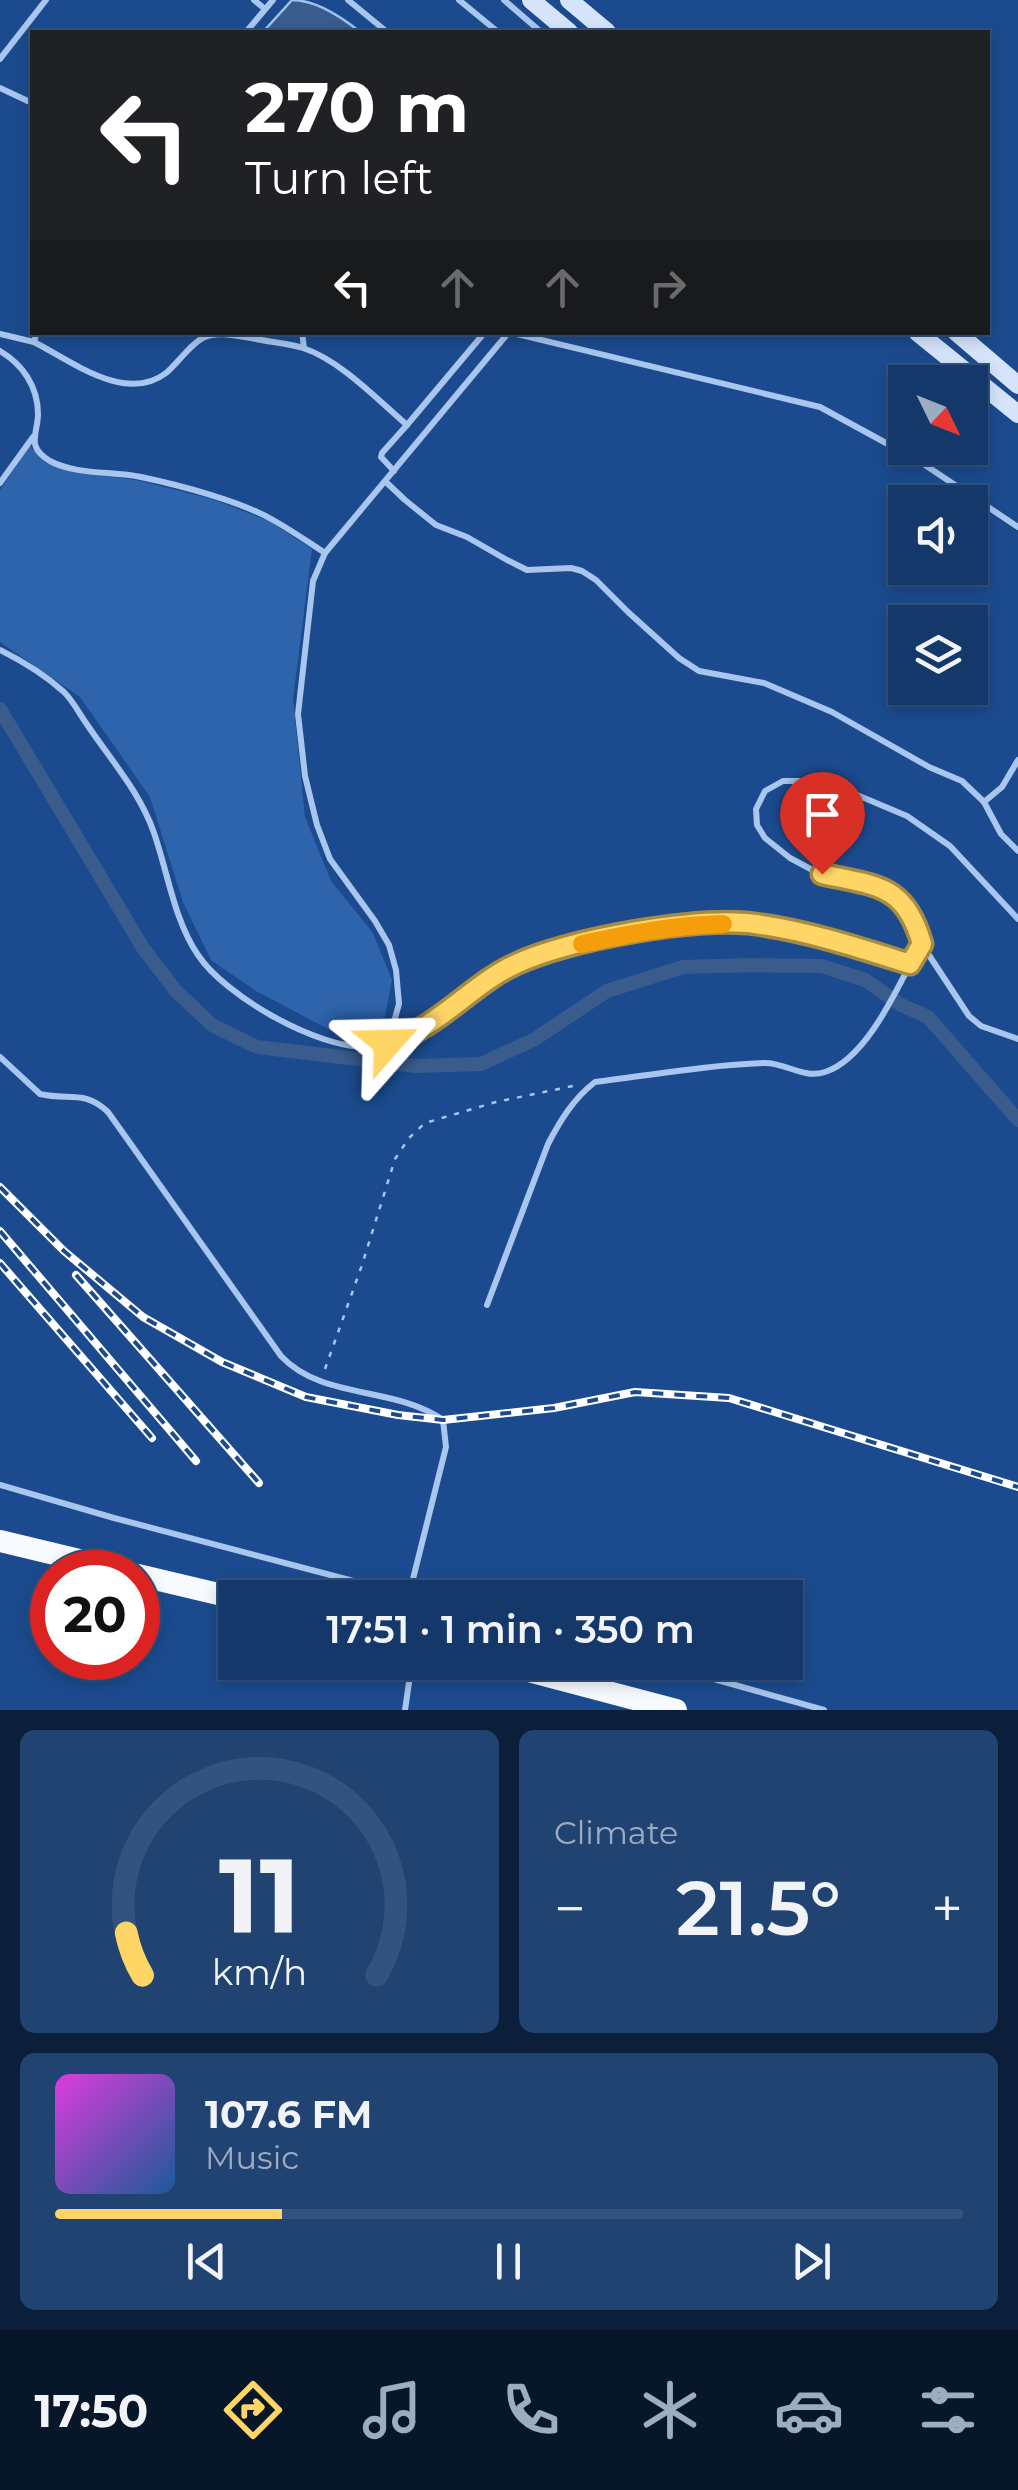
<!DOCTYPE html>
<meta charset="utf-8">
<style>
:root{--surface:#14386a;--page:#214372;--text:#f1f3f6;--muted:#9dacc1;--line:#33527e;--accent:#ffd666}
body{margin:0;font-family:Montserrat,sans-serif;background:var(--page);color:var(--text);height:100vh;display:flex;flex-direction:column;font-size:38px;white-space:nowrap}
*{box-sizing:border-box;margin:0}
p{font-size:32px;color:var(--muted)}
.icon{flex:none;width:55px;height:55px;fill:none;stroke:currentColor;stroke-width:2;stroke-linecap:round;stroke-linejoin:round}
.map{position:relative;height:1710px;overflow:hidden}
.details{display:flex;flex-direction:column;gap:20px;padding:20px;background:#0b1f3a;flex:1}
.details>*{flex:none}
.top-card{position:absolute;left:30px;top:30px;width:960px;height:305px;border-radius:0px;box-shadow:0 5px 15px #0003,0 0 0 2px var(--line);background:#202124;color:#fff;overflow:hidden}
.needle{width:65px;rotate:133deg}
.fabs{position:absolute;left:888px;top:365px;display:grid;gap:20px}
.fabs a{display:grid;place-items:center;width:100px;height:100px;border-radius:0px;background:var(--surface);box-shadow:0 5px 15px #0003,0 0 0 2px var(--line);font-size:50px}
.speed{position:absolute;left:30px;top:1550px;display:flex;gap:20px;font-size:50px;font-weight:700;text-align:center}
.speed>*{display:grid;place-content:center;width:130px;height:130px;border-radius:50%;background:var(--surface);box-shadow:0 5px 15px #0003,0 0 0 2px var(--line);line-height:1}
.speed .limit{border:15px solid #d22;background:#fff;color:#111}
.pin{position:absolute;display:grid;place-items:center;width:85px;height:85px;color:#fff;margin:-102px -42px;border-radius:50% 50% 50% 0;rotate:-45deg;box-shadow:0 0 10px #0007}
.pin .icon{rotate:45deg}
.me{position:absolute;width:110px;margin:-55px;rotate:65deg;stroke-linejoin:round;filter:drop-shadow(0 0 8px #0008)}
.turn{display:flex;align-items:center;gap:35px;height:210px;padding:0 50px;font-size:45px}
.turn .icon{width:130px;height:130px;stroke-width:2.5}
.turn b{display:block;font-size:70px;line-height:85px}
.lanes{display:flex;align-items:center;height:95px;padding:0 50px;background:#0003;justify-content:center;gap:50px;direction:ltr}
.lanes .off{opacity:.35}
.big{font-size:75px;font-weight:600;line-height:1.1}
.details .widget{flex:1;display:flex;flex-direction:column;justify-content:center;gap:15px;min-width:0;padding:0 35px;border-radius:15px;background:var(--page)}
.details .dial{align-items:center;gap:0}
.dial svg{height:260px;overflow:visible;fill:none;stroke:var(--line);stroke-width:7;stroke-linecap:round;text-anchor:middle}
.dial text{fill:var(--text);stroke:none}
.song{display:flex;align-items:center;gap:30px}
.cover{width:120px;height:120px;border-radius:15px;background:linear-gradient(135deg,hsl(300 70% 55%),hsl(210 70% 35%))}
.played{height:10px;border-radius:5px;background:linear-gradient(90deg,var(--accent) 25%,var(--line) 25%)}
.keys{display:flex;justify-content:space-around;direction:ltr}
.heat{display:flex;justify-content:space-between;align-items:center;font-size:55px;direction:ltr}
.details .tiles{flex:1;display:grid;gap:20px;grid-template-columns:1fr 1fr}
.widget:last-child{grid-column:span 2}
.trip{position:absolute;left:218px;top:1580px;width:585px;height:100px;border-radius:0px;background:var(--surface);box-shadow:0 5px 15px #0003,0 0 0 2px var(--line);font-weight:600;line-height:100px;text-align:center}
.tabs{display:flex;height:160px;justify-content:space-around;align-items:center;background:#08162a;color:var(--muted)}
.tabs .icon{width:70px;height:70px}
.tabs .selected{color:var(--accent)}
.tabs b{font-size:45px;color:var(--text)}
.map>svg:first-child{display:block}
</style>
<div class="map">
<svg width="1018" height="1710" viewBox="0 0 1018 1710">
<rect width="100%" height="100%" fill="#1b4b8e"/>
<!-- green -->
<path fill="#2e64ac" d="M30,446L44,461L57,467L140,481L212,499L269,521L312,549L293,699L305,817L331,881L373,933L392,980L382,1033L328,1029L256,991L211,960L183,902L150,797L80,697L0,642V490Z"/>
<!-- water -->
<path fill="#395c8d" stroke="#9bc1f0" stroke-width="2.5" d="M292,0C316,0 340,16 359,31L263,32Z"/>
<g fill="none" stroke-linecap="round" stroke-linejoin="round">
<!-- canal -->
<path stroke="#395c8d" stroke-width="14" d="M0,709L143,948L176,991L212,1025L257,1047L416,1066L481,1064L535,1039L607,991L683,967L753,965L822,966L865,980L901,1005L928,1017L1018,1120"/>
<!-- path -->
<path stroke="#a8c6ee" stroke-width="2.5" stroke-dasharray="5 8" stroke-linecap="butt" d="M325,1369L362,1265L395,1159L409,1138L425,1123L496,1102L573,1086"/>
<!-- service -->
<g stroke="#a8c6ee" stroke-width="6">
<path d="M254,0L265,9"/>
<path d="M348,0L387,32"/>
<path d="M459,0L498,32"/>
<path d="M504,0L541,32"/>
<path d="M246,32L273,0"/>
<path d="M0,59L46,0"/>
<path d="M0,88L32,103"/>
<path d="M302,332L304,348"/>
<path d="M508,332L820,407L919,461L1018,527"/>
<path d="M0,334L34,342L37,332"/>
<path d="M34,342C71,361 126,404 166,373C178,363 192,342 205,337C218,331 237,336 251,338C268,342 287,343 303,348C340,360 378,400 407,425L382,453L381,457L394,471"/>
<path d="M0,351C22,364 38,386 38,414C38,434 25,446 50,461C76,475 112,471 141,477C179,485 240,501 273,520C291,530 308,542 325,553"/>
<path d="M407,425L485,332"/>
<path d="M386,482L405,500L436,525L467,537L507,560L527,570L571,568L582,571L596,580L628,612L679,658L699,671L764,683L832,712L929,767L962,781L984,802L1001,834L1018,851"/>
<path d="M0,483L33,437"/>
<path d="M0,650C22,661 45,675 64,692C73,701 79,713 86,723C110,759 140,792 154,833C168,873 174,920 198,955C225,996 318,1049 368,1047C385,1046 404,1039 419,1031C451,1010 480,983 513,965C540,951 572,946 602,939C646,929 708,918 754,923C807,930 858,948 910,964"/>
<path d="M984,802L1002,787L1018,760"/>
<path d="M1018,919L950,846L907,816L838,787L810,781H783L765,791L756,809L757,825L765,838L790,858L822,875L880,887L899,899L914,918L921,943L969,1016L981,1026L1018,1039"/>
<path d="M388,1043L399,1004L396,970L389,945L375,921L330,859L317,825L305,776L298,714L313,581L325,553L509,332"/>
<path d="M0,1057L40,1094C68,1101 84,1089 108,1112L281,1356C322,1400 395,1386 443,1420L446,1447L409,1595"/>
<path d="M487,1305L548,1144C560,1121 573,1099 595,1082C651,1075 708,1065 765,1063C786,1063 804,1079 825,1072C869,1058 901,980 921,943"/>
<path d="M0,1485L114,1518L418,1598"/>
<path d="M653,1662L824,1710"/>
<path d="M405,1710L412,1662"/>
</g>
<!-- secondary -->
<g stroke="#d5e4fa" stroke-width="18">
<path d="M531,0L569,32"/>
<path d="M569,0L607,32"/>
<path d="M917,332L1018,414"/>
<path d="M956,332L1018,385"/>
</g>
<!-- trunk -->
<g stroke="#f7faff" stroke-width="22">
<path d="M0,1541L129,1572"/>
<path d="M138,1575L235,1598"/>
<path d="M494,1662L676,1710"/>
</g>
<!-- rail casing -->
<g stroke="#fff" stroke-width="8">
<g id="rail">
<path d="M0,1187L64,1251L143,1317L222,1362L306,1397L398,1415L443,1420L554,1408L635,1392L729,1398L1018,1487"/>
<path d="M0,1231L196,1461"/>
<path d="M0,1263L152,1438"/>
<path d="M76,1275L259,1483"/>
</g>
</g>
<!-- rail -->
<use href="#rail" stroke="#1b4b8e" stroke-width="4" stroke-dasharray="11" stroke-linecap="butt"/>
</g>
<g fill="none" stroke-linecap="round" stroke-linejoin="round">
<!-- route casing -->
<g stroke="#a68b42" stroke-width="25">
<path id="route" d="M388,1043C439,1028 470,985 516,964C568,939 699,916 755,924C808,931 859,948 910,964L922,944C905,883 875,886 822,874"/>
</g>
<!-- route -->
<use href="#route" stroke="#ffd666" stroke-width="18"/>
<!-- slow -->
<path stroke="#f59e0b" stroke-width="18" d="M582,944C629,934 675,925 723,924"/>
</g>
</svg>
<div class="fabs">
<a><svg class="needle" viewBox="-14 -14 28 28"><path d="M0-13l5 13h-10z" fill="#e53935"/><path d="M0 13l5-13h-10z" fill="#9dacc1"/></svg></a>
<a><svg class="icon" aria-label="sound" viewBox="0 0 24 24"><path d="M4 9h4l5-4v14l-5-4H4zM17 9q2 3 0 6"/></svg></a>
<a><svg class="icon" aria-label="layers" viewBox="0 0 24 24"><path d="M12 4l9 5-9 5-9-5zM3 14l9 5 9-5"/></svg></a>
</div>
<div class="speed"><div class="limit">20</div></div>
<div class="pin" style="left:822px;top:874px;background:#d93025"><svg class="icon" aria-label="arrive" viewBox="0 0 24 24"><path d="M6 21V4h12l-3 4 3 4H6"/></svg></div>
<svg class="me" style="left:388px;top:1043px" viewBox="-20 -20 40 40"><path d="M0-17L14 15 0 8-14 15z" fill="#ffd666" stroke="#fff" stroke-width="4"/></svg>
<div class="trip">17:51 · 1 min · 350 m</div>
<div class="top-card">
<div class="turn"><svg class="icon" aria-label="left" viewBox="0 0 24 24"><path d="M17 20v-9H6M10 6l-5 5 5 5"/></svg><div><b>270 m</b>Turn left</div></div>
<div class="lanes"><svg class="icon" aria-label="left" viewBox="0 0 24 24"><path d="M17 20v-9H6M10 6l-5 5 5 5"/></svg><svg class="icon off" aria-label="ahead" viewBox="0 0 24 24"><path d="M12 20V5M6 11l6-6 6 6"/></svg><svg class="icon off" aria-label="ahead" viewBox="0 0 24 24"><path d="M12 20V5M6 11l6-6 6 6"/></svg><svg class="icon off" aria-label="right" viewBox="0 0 24 24"><path d="M7 20v-9h11M14 6l5 5-5 5"/></svg></div>
</div>
</div>
<section class="details">
<div class="tiles">
<div class="widget dial"><svg viewBox="0 0 100 80">
<path d="M14 69A42 42 0 1 1 86 69"/>
<path d="M14 69A42 42 0 0 1 9 56" stroke="#ffd666"/>
<text x="50" y="56" font-size="32" font-weight="700">11</text>
<text x="50" y="72" font-size="11">km/h</text>
</svg></div>
<div class="widget"><p>Climate</p>
<div class="heat"><a>−</a><b class="big">21.5°</b><a>+</a></div>
</div>
<div class="widget">
<div class="song"><i class="cover"></i><div><b>107.6 FM</b><p>Music</p></div></div>
<div class="played"></div>
<div class="keys"><svg class="icon" aria-label="previous" viewBox="0 0 24 24"><path d="M18 5L8 12l10 7zM5 5v14"/></svg><svg class="icon" aria-label="pause" viewBox="0 0 24 24"><path d="M8 5v14M16 5v14"/></svg><svg class="icon" aria-label="next" viewBox="0 0 24 24"><path d="M6 5l10 7-10 7zM19 5v14"/></svg></div>
</div>
</div>
</section>
<nav class="tabs">
<b>17:50</b>
<svg class="icon selected" aria-label="directions" viewBox="0 0 24 24"><path d="M12 3l9 9-9 9-9-9zM9 14v-3h6M13 9l2 2-2 2"/></svg>
<svg class="icon" aria-label="music" viewBox="0 0 24 24"><path d="M9 18V5l10-2v13"/><circle cx="6" cy="18" r="3"/><circle cx="16" cy="16" r="3"/></svg>
<svg class="icon" aria-label="phone" viewBox="0 0 24 24"><path d="M5 4h4l2 5-3 2q2 4 5 5l2-3 5 2v4C11 20 4 13 5 4z"/></svg>
<svg class="icon" aria-label="climate" viewBox="0 0 24 24"><path d="M12 3v18M4 7l16 10M4 17L20 7"/></svg>
<svg class="icon" aria-label="car" viewBox="0 0 24 24"><path d="M5 17H2v-5l4-1 3-4h7l3 4 3 1v5h-3M9 17h6M6 11h13"/><circle cx="7" cy="17" r="2"/><circle cx="17" cy="17" r="2"/></svg>
<svg class="icon" aria-label="filters" viewBox="0 0 24 24"><path d="M4 7h16M4 17h16"/><circle cx="9" cy="7" r="2"/><circle cx="15" cy="17" r="2"/></svg>
</nav>
